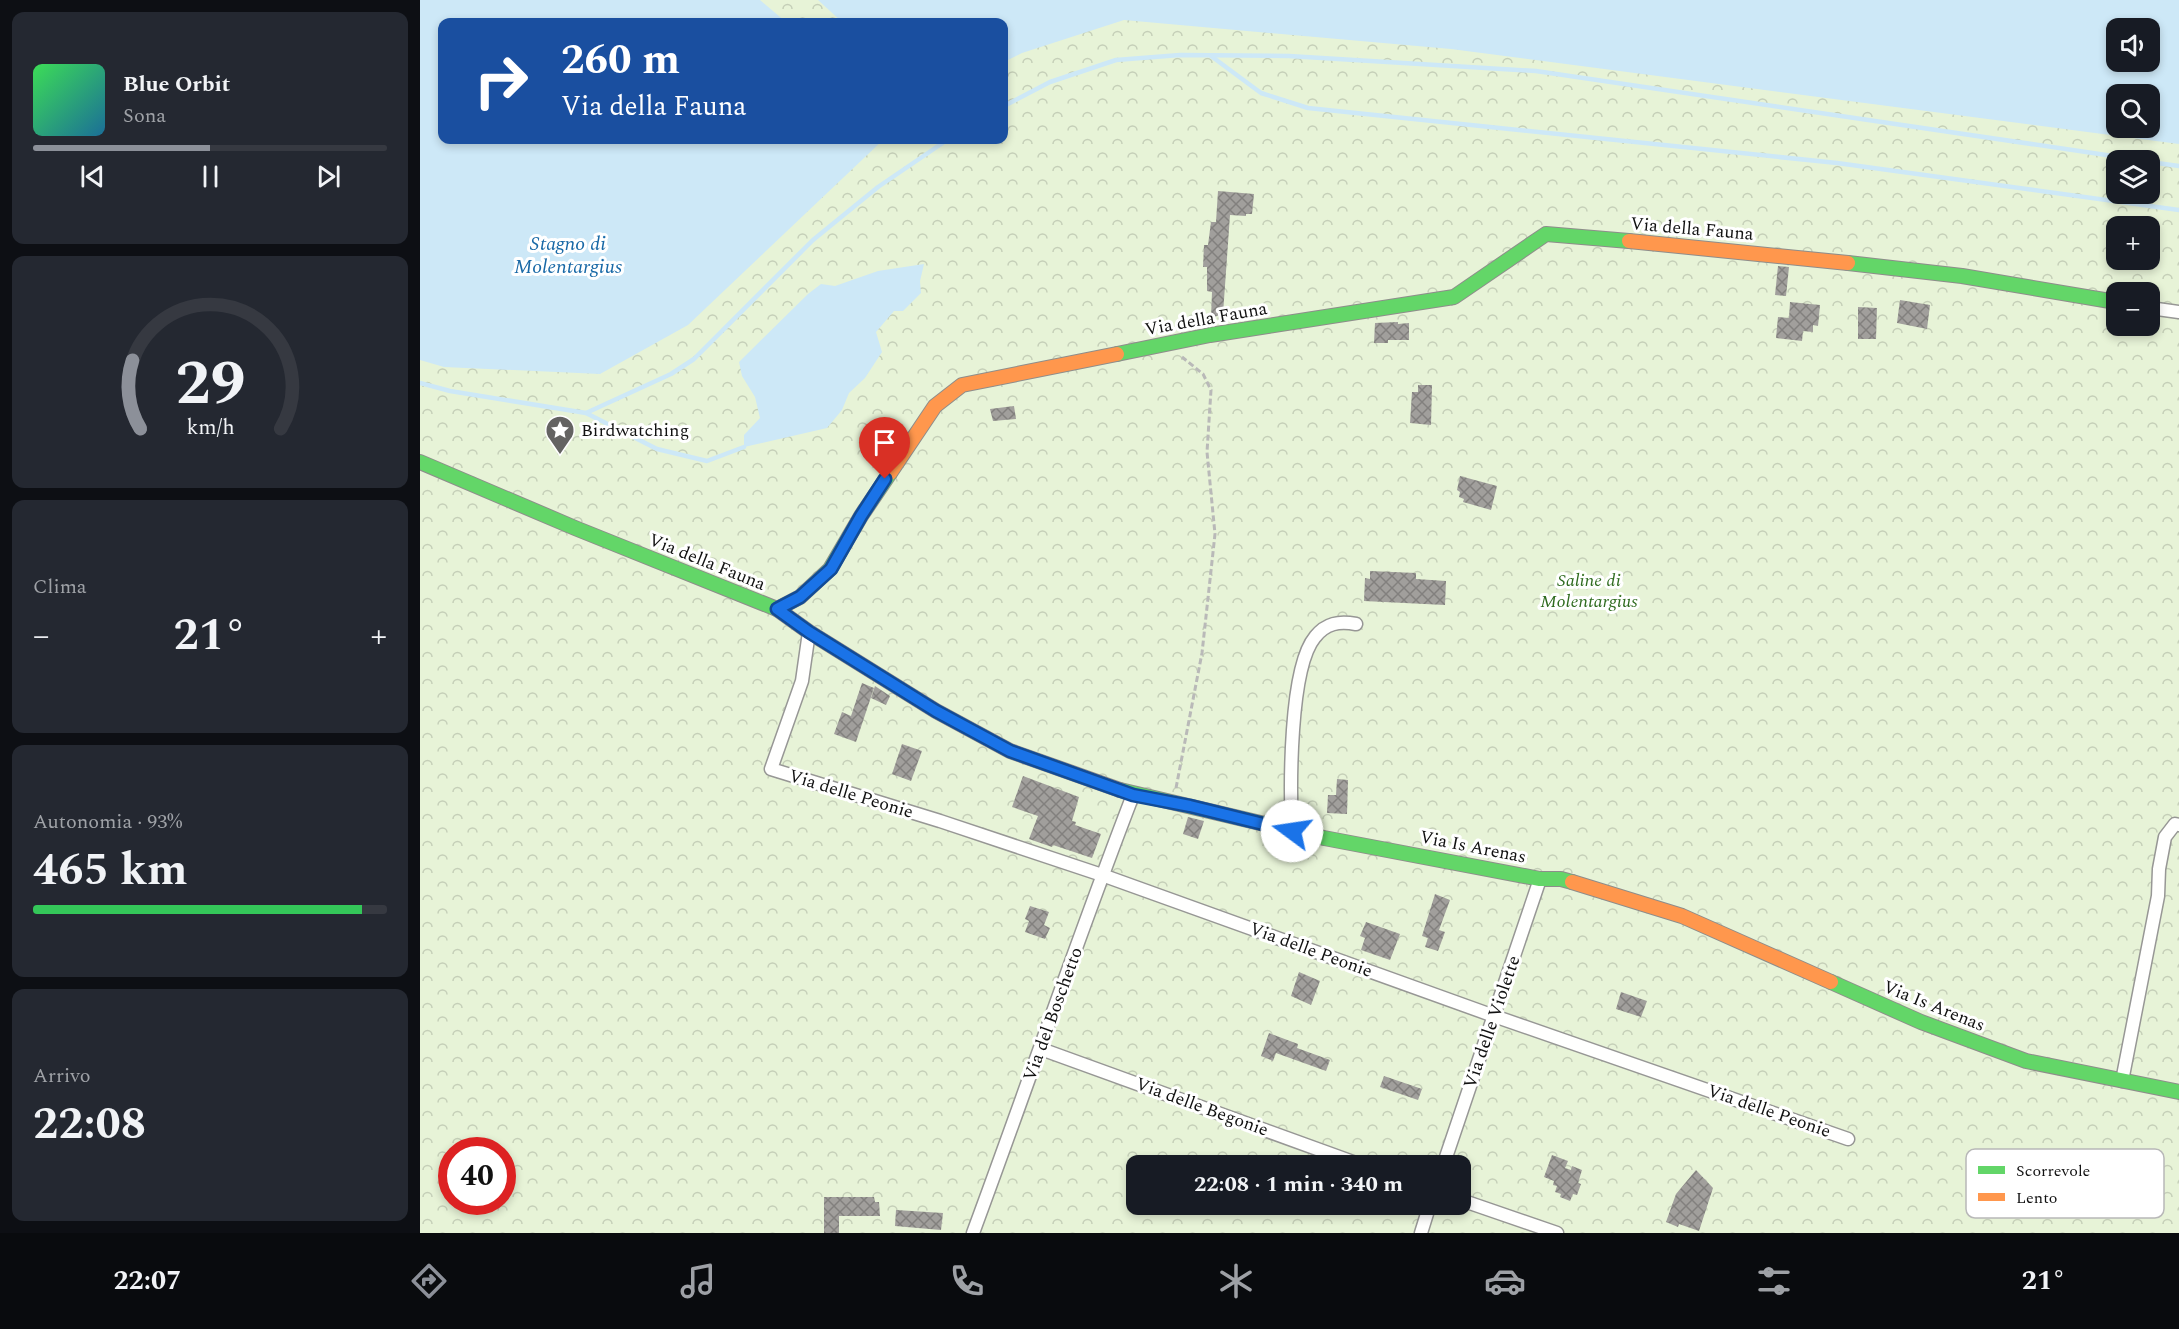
<!DOCTYPE html>
<html lang="it">
<meta charset="utf-8">
<style>
:root{--surface:#171b24;--page:#242831;--text:#f1f3f6;--muted:#9ea1a6;--line:#363941;--accent:#8c9099}
body{margin:0;font-family:Spectral,serif;background:var(--page);color:var(--text);height:100vh;display:flex;flex-direction:column;font-size:22px;white-space:nowrap}
*{box-sizing:border-box;margin:0}
p{font-size:20px;color:var(--muted)}
.icon{flex:none;width:33px;height:33px;fill:none;stroke:currentColor;stroke-width:2;stroke-linecap:round;stroke-linejoin:round}
.map{position:relative;flex:1;overflow:hidden}
.side{display:flex;flex-direction:column;gap:12px;padding:12px;background:#0d0f14;width:420px}
.side>*{flex:none}
.top-card{position:absolute;left:18px;top:18px;width:570px;height:126px;border-radius:12px;box-shadow:0 3px 9px #0003;background:#1a4fa0;color:#fff;overflow:hidden}
.fabs{position:absolute;left:1686px;top:18px;display:grid;gap:12px}
.fabs a{display:grid;place-items:center;width:54px;height:54px;border-radius:12px;background:var(--surface);box-shadow:0 3px 9px #0003;font-size:30px}
.speed{position:absolute;left:18px;top:1137px;display:flex;gap:12px;font-size:30px;font-weight:700;text-align:center}
.speed>*{display:grid;place-content:center;width:78px;height:78px;border-radius:50%;background:var(--surface);box-shadow:0 3px 9px #0003;line-height:1}
.speed .limit{border:9px solid #d22;background:#fff;color:#111}
.pin{position:absolute;display:grid;place-items:center;width:51px;height:51px;color:#fff;margin:-62px -26px;border-radius:50% 50% 50% 0;rotate:-45deg;box-shadow:0 0 6px #0007}
.pin .icon{rotate:45deg}
.me{position:absolute;width:66px;margin:-33px;rotate:284deg;stroke-linejoin:round;filter:drop-shadow(0 0 4px #0008)}
.turn{display:flex;align-items:center;gap:21px;height:126px;padding:0 24px;font-size:27px}
.turn .icon{width:78px;height:78px;stroke-width:2.5}
.turn b{display:block;font-size:42px;line-height:51px}
.big{font-size:45px;font-weight:700;line-height:1.1}
.side .card{flex:1;display:flex;flex-direction:column;justify-content:center;gap:9px;min-width:0;padding:0 21px;border-radius:12px;background:var(--page)}
.side .dial{align-items:center;gap:0}
.dial svg{height:156px;overflow:visible;fill:none;stroke:var(--line);stroke-width:7;stroke-linecap:round;text-anchor:middle}
.dial text{fill:var(--text);stroke:none}
.song{display:flex;align-items:center;gap:18px}
.cover{width:72px;height:72px;border-radius:9px;background:linear-gradient(135deg,hsl(130 70% 55%),hsl(200 70% 35%))}
.played{height:6px;border-radius:3px;background:linear-gradient(90deg,var(--accent) 50%,var(--line) 50%)}
.keys{display:flex;justify-content:space-around;direction:ltr}
.heat{display:flex;justify-content:space-between;align-items:center;font-size:33px;direction:ltr}
.charge{height:9px;border-radius:4px;background:linear-gradient(90deg,#34c759 93%,var(--line) 0)}
.trip{position:absolute;left:706px;top:1155px;width:345px;height:60px;border-radius:12px;background:var(--surface);box-shadow:0 3px 9px #0003;font-weight:700;line-height:60px;text-align:center}
.tab-bar{display:flex;height:96px;justify-content:space-around;align-items:center;background:#090b0e;color:var(--muted)}
.tab-bar .icon{width:42px;height:42px}
.tab-bar .on{color:var(--accent)}
.tab-bar b{font-size:27px;color:var(--text)}
main{display:flex;flex:1;min-height:0}
.map>svg:first-child{display:block}
</style>
<main>
<section class="side">
<div class="card">
<div class="song"><i class="cover"></i><div><b>Blue Orbit</b><p>Sona</p></div></div>
<div class="played"></div>
<div class="keys"><svg class="icon" aria-label="previous" viewBox="0 0 24 24"><path d="M18 5L8 12l10 7zM5 5v14"/></svg><svg class="icon" aria-label="pause" viewBox="0 0 24 24"><path d="M8 5v14M16 5v14"/></svg><svg class="icon" aria-label="next" viewBox="0 0 24 24"><path d="M6 5l10 7-10 7zM19 5v14"/></svg></div>
</div>
<div class="card dial"><svg viewBox="0 0 100 80">
<path d="M14 69A42 42 0 1 1 86 69"/>
<path d="M14 69A42 42 0 0 1 10 34" stroke="#8c9099"/>
<text x="50" y="56" font-size="32" font-weight="700">29</text>
<text x="50" y="72" font-size="11">km/h</text>
</svg></div>
<div class="card"><p>Clima</p>
<div class="heat"><a>−</a><b class="big">21°</b><a>+</a></div>
</div>
<div class="card"><p>Autonomia · 93%</p><b class="big">465 km</b><div class="charge"></div></div>
<div class="card"><p>Arrivo</p><b class="big">22:08</b></div>
</section>
<div class="map">
<svg width="1759" height="1233" viewBox="0 0 1759 1233">
<defs>
<pattern id="park-crowns" width="20" height="18" patternUnits="userSpaceOnUse" patternTransform="scale(1.5)"><rect width="20" height="18" fill="#e7f3d7"/><path d="M2 6a3 3 0 1 1 6 0M12 15a3 3 0 1 1 6 0" fill="none" stroke="#c5cfb8"/></pattern>
<pattern id="building-cross-hatch" width="8" height="8" patternUnits="userSpaceOnUse" patternTransform="scale(1.5)"><rect width="8" height="8" fill="#a19f9c"/><path d="M0 0l8 8M0 8l8-8" fill="none" stroke="#82807e"/></pattern>
</defs>
<rect width="100%" height="100%" fill="#fdfcf7"/>
<!-- park -->
<path fill="url(#park-crowns)" fill-rule="evenodd" d="M0,0H1759V1233H0ZM22,22H584V140H22ZM1696,28H1730V62H1696ZM1696,94H1730V128H1696ZM1696,160H1730V194H1696ZM1696,226H1730V260H1696ZM1696,292H1730V326H1696ZM32,1150H82V1202H32ZM717,1166H1041V1204H717Z"/>
<!-- water -->
<g fill="#cde8f7" fill-rule="evenodd">
<path d="M0,0H340L366,22H22V140H463L268,325L180,374L24,367L0,360Z"/>
<path d="M398,0H1759V144L1031,49L704,20L602,53L584,62V22H422ZM1696,28H1730V62H1696ZM1696,94H1730V128H1696Z"/>
<path d="M504,264L500,281L501,293L483,311H474L456,332L462,352L445,378L429,393L422,410L407,428L324,447V435L340,418L335,397L322,376L319,362L388,294L401,284L415,286L458,271Z"/>
</g>
<g fill="none" stroke-linecap="round" stroke-linejoin="round">
<!-- stream -->
<g stroke="#cde8f7" stroke-width="4.5">
<path d="M791,56L841,93L888,108L1417,163L1759,210"/>
<path d="M584,106L630,82L696,60L760,55L869,56L1116,71L1720,160"/>
<path d="M1730,162L1759,166"/>
<path d="M0,383L30,391L166,413L237,449L287,461L324,447"/>
<path d="M166,413L251,374L274,359L393,240L458,187L527,140"/>
</g>
</g>
<!-- building -->
<g fill="url(#building-cross-hatch)">
<path d="M798,191L834,194L832,214H826V216L810,215L803,314L791,318L792,292L787,291V267H783L784,245H788L791,222H796Z"/>
<path d="M1358,266L1369,267L1366,296L1355,295Z"/>
<path d="M1480,300L1510,305L1507,329L1477,323Z"/>
<path d="M1370,302L1400,305L1398,326L1393,325V332L1383,331L1382,341L1356,338L1358,317L1369,318Z"/>
<path d="M1438,307L1457,308L1456,339H1438Z"/>
<path d="M978,322V324L989,323V340H968V343H954L955,323Z"/>
<path d="M998,385H1012L1011,425L990,423L992,392H998Z"/>
<path d="M594,406L596,419L573,421L570,409Z"/>
<path d="M1040,476L1077,486L1071,510L1043,502L1044,499L1039,497L1040,492L1037,490Z"/>
<path d="M950,571L996,573V579L1026,581L1025,605L944,601L945,578L950,579Z"/>
<path d="M442,683L454,688L436,742L414,734L422,712L431,716Z"/>
<path d="M455,686L470,696L466,705L451,698Z"/>
<path d="M482,744L502,751L491,781L472,774Z"/>
<path d="M603,776L659,797L652,821L656,822L655,825L681,834L672,858L633,845L632,847L609,839L618,816L592,807Z"/>
<path d="M917,779L928,780L927,814L907,813L908,795H916Z"/>
<path d="M768,817L784,821L778,839L763,834Z"/>
<path d="M1015,894L1030,900L1019,930L1025,932L1018,951L1005,947L1008,938L1002,936Z"/>
<path d="M610,906L629,912L624,925L630,928L625,939L605,932L609,921L605,919Z"/>
<path d="M946,922L980,934L970,960L941,950L945,938L940,936Z"/>
<path d="M879,972L900,981L891,1005L871,996Z"/>
<path d="M1201,992L1227,1001L1221,1017L1196,1009Z"/>
<path d="M849,1033L878,1044L877,1048L910,1060L906,1071L856,1053L853,1061L841,1056Z"/>
<path d="M964,1076L1002,1089L998,1100L960,1087Z"/>
<path d="M1132,1155L1148,1161L1145,1168L1151,1170L1152,1166L1162,1170L1158,1183L1161,1184L1157,1195L1153,1194L1150,1201L1140,1197L1141,1194L1135,1192L1137,1186L1133,1185L1134,1181L1124,1177Z"/>
<path d="M1276,1170L1293,1188L1279,1231L1259,1224L1258,1227L1246,1222L1256,1194Z"/>
<path d="M404,1197H454L455,1202H459L460,1216H419V1233H404Z"/>
<path d="M476,1210L523,1213L521,1230L475,1226Z"/>
</g>
<g fill="none" stroke-linecap="round" stroke-linejoin="round">
<!-- street casing -->
<g stroke="#979795" stroke-width="15">
<g id="street">
<path d="M1730,308L1759,312"/>
<path d="M389,632L382,681L351,769L520,821L682,875L1074,1016L1428,1139"/>
<path d="M872,831C870,789 869,668 895,637C906,623 919,621 936,624"/>
<path d="M621,1049L944,1166"/>
<path d="M1702,1081L1738,896L1739,869L1745,837L1755,824L1759,825"/>
<path d="M1023,1166L1120,879"/>
<path d="M1041,1200L1137,1233"/>
<path d="M553,1233C607,1087 657,940 713,795"/>
<path d="M1001,1233L1010,1204"/>
</g>
</g>
<!-- fast casing -->
<g stroke="#8e8d8b" stroke-width="16">
<g id="fast">
<path d="M1428,263L1542,276L1696,302"/>
<path d="M697,354L790,335L1034,297L1126,234L1209,241"/>
<path d="M0,462L155,528L357,609L380,597L410,569L441,516L470,473"/>
<path d="M700,790L904,838L1120,879H1141L1152,882"/>
<path d="M1411,982L1501,1022L1606,1061L1759,1092"/>
</g>
</g>
<!-- slow casing -->
<g stroke="#8e8d8b" stroke-width="16">
<g id="slow">
<path d="M1209,241L1428,263"/>
<path d="M470,473L515,406L542,385L697,354"/>
<path d="M357,609L389,632L516,711L590,751L700,790"/>
<path d="M1152,882L1262,916L1411,982"/>
</g>
</g>
<!-- path -->
<path stroke="#b9b9b8" stroke-width="3" stroke-dasharray="6 3" stroke-linecap="butt" d="M756,788L782,653L795,534L787,452L791,390L783,374L762,357"/>
<!-- street -->
<use href="#street" stroke="#fffffe" stroke-width="12"/>
<!-- fast -->
<use href="#fast" stroke="#63d668" stroke-width="14"/>
<!-- slow -->
<use href="#slow" stroke="#ff974d" stroke-width="14"/>
</g>
<g fill="none" stroke-linecap="round" stroke-linejoin="round">
<!-- route casing -->
<g stroke="#114b97" stroke-width="15">
<path id="route" d="M465,479L441,516L411,569L380,597L357,609L389,632L516,711L590,751L713,795L770,806L872,831"/>
</g>
<!-- route -->
<use href="#route" stroke="#1a73e8" stroke-width="10"/>
</g>
<!-- icons -->
<defs>
<g id="sight-pin" transform="scale(1.5)"><path d="M0 17L-7.5 6A9.5 9.5 0 1 1 7.5 6Z" fill="#646362" stroke="#fff"/><path d="M0-6L1.8-2.2L6-1.7L2.9 1.2L3.7 5.4L0 3.3L-3.7 5.4L-2.9 1.2L-6-1.7L-1.8-2.2Z" fill="#fff"/></g>
</defs>
<g fill-rule="evenodd">
<use href="#sight-pin" x="140" y="430"/>
</g>
<g text-anchor="middle" dominant-baseline="central" stroke-width="6" stroke-linejoin="round" paint-order="stroke">
<!-- street labels -->
<g font-size="18" fill="#111" stroke="#fff">
<text transform="translate(1272 229) rotate(5)">Via della Fauna</text>
<text transform="translate(786 319) rotate(-10)">Via della Fauna</text>
<text transform="translate(287 562) rotate(22)">Via della Fauna</text>
<text transform="translate(431 794) rotate(17)">Via delle Peonie</text>
<text transform="translate(1053 847) rotate(11)">Via Is Arenas</text>
<text transform="translate(891 950) rotate(20)">Via delle Peonie</text>
<text transform="translate(1514 1006) rotate(22)">Via Is Arenas</text>
<text transform="translate(633 1014) rotate(-70)">Via del Boschetto</text>
<text transform="translate(1072 1022) rotate(-71)">Via delle Violette</text>
<text transform="translate(782 1107) rotate(20)">Via delle Begonie</text>
<text transform="translate(1349 1111) rotate(19)">Via delle Peonie</text>
</g>
<!-- poi labels -->
<g font-size="18" fill="#111" stroke="#fff" text-anchor="start">
<text x="161" y="430">Birdwatching</text>
</g>
<!-- park labels -->
<g font-size="18" font-style="italic" fill="#2f6b1f" stroke="#fff">
<text x="1169" y="580">Saline di<tspan x="1169" dy="21">Molentargius</tspan></text>
</g>
<!-- water labels -->
<g font-size="20" font-style="italic" fill="#1768a6" stroke="#fff">
<text x="148" y="244">Stagno di<tspan x="148" dy="23">Molentargius</tspan></text>
</g>
</g>
<!-- legend -->
<rect x="1546" y="1149" width="198" height="69" rx="9" fill="#fff" stroke="#b8b8b8" stroke-width="1.5"/>
<rect x="1558" y="1166" width="27" height="8" fill="#63d668"/>
<rect x="1558" y="1193" width="27" height="8" fill="#ff974d"/>
<g font-size="16" fill="#111">
<text x="1596" y="1176">Scorrevole</text>
<text x="1596" y="1203">Lento</text>
</g>
</svg>
<div class="fabs">
<a><svg class="icon" aria-label="sound" viewBox="0 0 24 24"><path d="M4 9h4l5-4v14l-5-4H4zM17 9q2 3 0 6"/></svg></a>
<a><svg class="icon" aria-label="search" viewBox="0 0 24 24"><circle cx="10" cy="10" r="6"/><path d="M15 15l6 6"/></svg></a>
<a><svg class="icon" aria-label="layers" viewBox="0 0 24 24"><path d="M12 4l9 5-9 5-9-5zM3 14l9 5 9-5"/></svg></a>
<a>+</a>
<a>−</a>
</div>
<div class="speed"><div class="limit">40</div></div>
<div class="pin" style="left:465px;top:479px;background:#d93025"><svg class="icon" aria-label="arrive" viewBox="0 0 24 24"><path d="M6 21V4h12l-3 4 3 4H6"/></svg></div>
<svg class="me" style="left:872px;top:831px" viewBox="-20 -20 40 40"><circle r="19" fill="#fff"/><path d="M0-13L10 11 0 6-10 11z" fill="#1a73e8"/></svg>
<div class="trip">22:08 · 1 min · 340 m</div>
<div class="top-card">
<div class="turn"><svg class="icon" aria-label="right" viewBox="0 0 24 24"><path d="M7 20v-9h11M14 6l5 5-5 5"/></svg><div><b>260 m</b>Via della Fauna</div></div>
</div>
</div>
</main>
<nav class="tab-bar">
<b>22:07</b>
<svg class="icon on" aria-label="directions" viewBox="0 0 24 24"><path d="M12 3l9 9-9 9-9-9zM9 14v-3h6M13 9l2 2-2 2"/></svg>
<svg class="icon" aria-label="music" viewBox="0 0 24 24"><path d="M9 18V5l10-2v13"/><circle cx="6" cy="18" r="3"/><circle cx="16" cy="16" r="3"/></svg>
<svg class="icon" aria-label="phone" viewBox="0 0 24 24"><path d="M5 4h4l2 5-3 2q2 4 5 5l2-3 5 2v4C11 20 4 13 5 4z"/></svg>
<svg class="icon" aria-label="climate" viewBox="0 0 24 24"><path d="M12 3v18M4 7l16 10M4 17L20 7"/></svg>
<svg class="icon" aria-label="car" viewBox="0 0 24 24"><path d="M5 17H2v-5l4-1 3-4h7l3 4 3 1v5h-3M9 17h6M6 11h13"/><circle cx="7" cy="17" r="2"/><circle cx="17" cy="17" r="2"/></svg>
<svg class="icon" aria-label="filters" viewBox="0 0 24 24"><path d="M4 7h16M4 17h16"/><circle cx="9" cy="7" r="2"/><circle cx="15" cy="17" r="2"/></svg>
<b>21°</b>
</nav>
